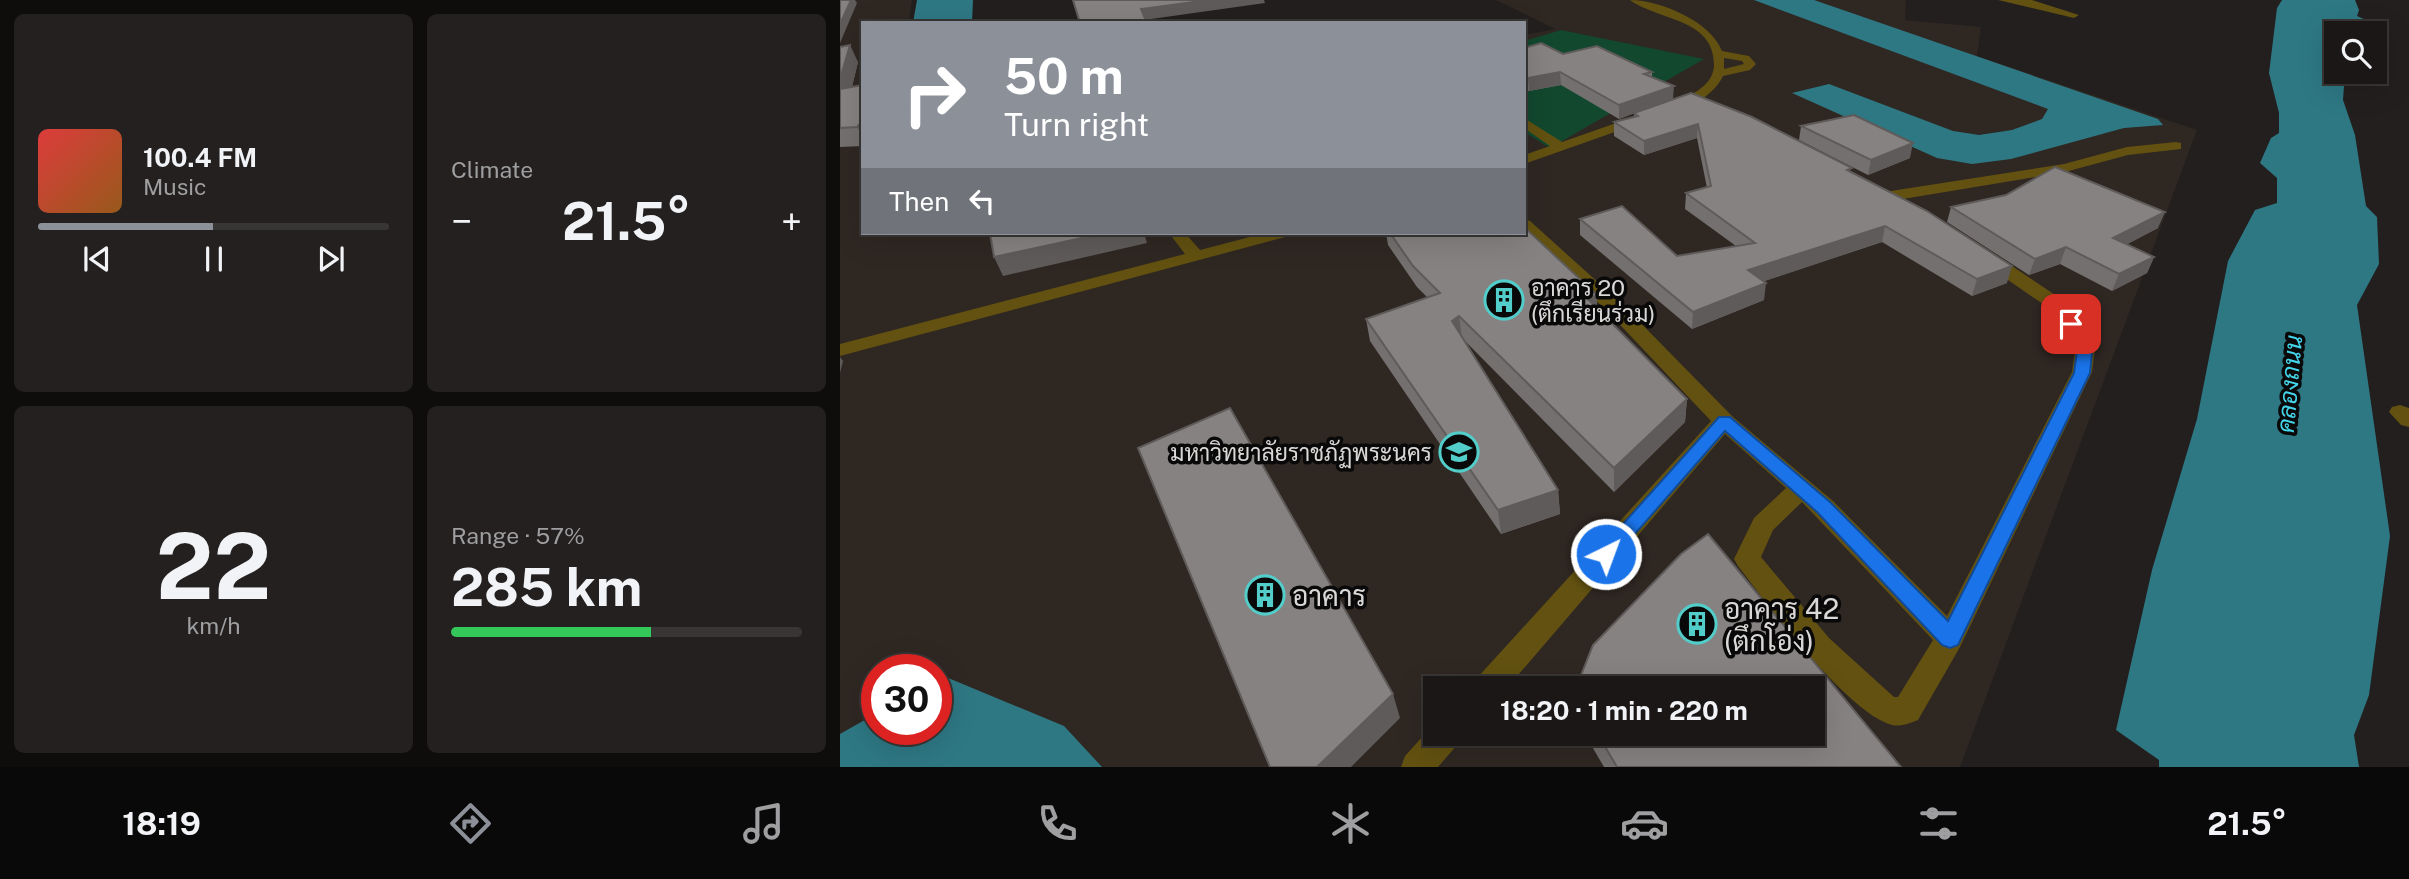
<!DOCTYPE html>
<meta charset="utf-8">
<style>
:root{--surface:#1a1716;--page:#23201f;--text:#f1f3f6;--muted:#9f9fa1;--line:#383635;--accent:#8c9099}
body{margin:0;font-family:"Public Sans",Sarabun,sans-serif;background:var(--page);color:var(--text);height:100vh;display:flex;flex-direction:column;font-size:26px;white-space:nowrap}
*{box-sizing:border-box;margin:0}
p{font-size:23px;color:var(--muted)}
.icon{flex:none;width:38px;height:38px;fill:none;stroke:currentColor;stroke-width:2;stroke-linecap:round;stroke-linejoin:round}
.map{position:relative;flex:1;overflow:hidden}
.panel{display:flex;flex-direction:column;gap:14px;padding:14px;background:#0e0d0c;width:840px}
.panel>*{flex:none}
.top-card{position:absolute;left:21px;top:21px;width:665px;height:214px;border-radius:0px;box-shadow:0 7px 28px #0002,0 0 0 2px var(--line);background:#8c9099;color:#fff;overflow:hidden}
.buttons{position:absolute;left:1484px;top:21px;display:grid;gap:14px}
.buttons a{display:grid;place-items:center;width:63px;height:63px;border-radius:0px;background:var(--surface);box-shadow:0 7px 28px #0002,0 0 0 2px var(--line);font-size:35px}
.speed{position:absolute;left:21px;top:654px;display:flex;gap:14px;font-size:35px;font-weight:700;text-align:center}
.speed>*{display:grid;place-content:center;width:91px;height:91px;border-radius:50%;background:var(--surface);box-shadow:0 7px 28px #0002,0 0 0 2px var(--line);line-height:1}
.speed .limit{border:10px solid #d22;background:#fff;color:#111}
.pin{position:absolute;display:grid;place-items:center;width:60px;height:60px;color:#fff;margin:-30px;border-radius:14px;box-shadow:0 4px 10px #0006}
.me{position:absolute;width:77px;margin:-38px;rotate:42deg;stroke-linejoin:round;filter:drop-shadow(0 0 5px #0008)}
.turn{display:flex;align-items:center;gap:24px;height:147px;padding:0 28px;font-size:32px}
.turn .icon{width:91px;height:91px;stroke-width:2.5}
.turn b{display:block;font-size:49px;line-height:60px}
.then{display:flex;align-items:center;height:66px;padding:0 28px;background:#0003;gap:14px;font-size:26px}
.big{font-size:52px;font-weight:700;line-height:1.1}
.panel .widget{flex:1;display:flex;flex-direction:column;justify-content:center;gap:10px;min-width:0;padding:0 24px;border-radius:10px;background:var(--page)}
.panel .dial{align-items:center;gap:0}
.dial b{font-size:91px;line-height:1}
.song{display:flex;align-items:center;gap:21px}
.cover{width:84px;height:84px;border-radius:10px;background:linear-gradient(135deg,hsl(0 70% 55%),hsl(30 70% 35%))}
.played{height:7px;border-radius:4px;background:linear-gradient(90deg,var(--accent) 50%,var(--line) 50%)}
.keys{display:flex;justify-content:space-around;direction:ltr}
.heat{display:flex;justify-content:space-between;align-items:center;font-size:38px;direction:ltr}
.charge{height:10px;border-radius:5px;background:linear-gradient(90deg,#34c759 57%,var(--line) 0)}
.panel .tiles{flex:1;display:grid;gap:14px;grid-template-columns:repeat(2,1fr)}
.trip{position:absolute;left:583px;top:676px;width:402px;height:70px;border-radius:0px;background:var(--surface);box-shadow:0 7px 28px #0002,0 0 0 2px var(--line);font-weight:700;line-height:70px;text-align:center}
.dock{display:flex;height:112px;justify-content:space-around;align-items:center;background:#0a0909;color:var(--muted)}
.dock .icon{width:49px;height:49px}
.dock .current{color:var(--accent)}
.dock b{font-size:32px;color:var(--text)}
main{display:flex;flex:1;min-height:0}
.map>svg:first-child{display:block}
</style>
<main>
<section class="panel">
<div class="tiles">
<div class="widget">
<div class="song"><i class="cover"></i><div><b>100.4 FM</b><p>Music</p></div></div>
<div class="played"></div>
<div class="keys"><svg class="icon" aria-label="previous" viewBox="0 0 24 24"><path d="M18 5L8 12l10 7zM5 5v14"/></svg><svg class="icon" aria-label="pause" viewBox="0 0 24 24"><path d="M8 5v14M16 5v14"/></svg><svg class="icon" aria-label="next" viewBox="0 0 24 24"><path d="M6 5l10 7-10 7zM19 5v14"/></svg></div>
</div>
<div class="widget"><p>Climate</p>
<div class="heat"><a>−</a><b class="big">21.5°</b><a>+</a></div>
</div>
<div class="widget dial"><b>22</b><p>km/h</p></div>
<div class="widget"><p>Range · 57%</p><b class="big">285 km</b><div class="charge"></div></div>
</div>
</section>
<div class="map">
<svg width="1569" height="767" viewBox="0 0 1569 767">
<rect width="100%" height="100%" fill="#221f1e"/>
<!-- built -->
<path fill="#2f2722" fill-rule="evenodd" d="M0,0H72L69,23H23V233H684V35L715,29L656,0H1066L1065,20L1141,27L1137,56L1357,130L1120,767H0ZM37,670H96V730H37ZM595,688H973V733H595Z"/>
<!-- green -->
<path fill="#12482e" d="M721,30L864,59L710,148L684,132V41Z"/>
<!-- water -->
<g fill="#2e7884">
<path d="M77,0H133L132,23H73Z"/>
<path d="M914,0H974L1318,119L1323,125L1284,128L1171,159L1132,164L1097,158L952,93L989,84L1113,131L1139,135L1172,130L1202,119L1208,109Z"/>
<path d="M1442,0H1515L1519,10L1517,16L1526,20V27L1517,29L1519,33H1496V72H1505L1503,100L1515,135L1526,206L1537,217L1539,264L1517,305L1550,536L1529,695L1514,735L1519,767H1319V760L1276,730L1312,570L1357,419L1388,261L1415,210L1437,203V178L1420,163L1431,138L1439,133V113L1429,73L1437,8Z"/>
<path d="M101,675L224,726L262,767H0V734L37,713V730H96V678Z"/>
</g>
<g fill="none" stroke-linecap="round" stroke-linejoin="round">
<!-- street -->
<g fill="#625110" fill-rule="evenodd">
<path d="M790,0C821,0 871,22 882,51L909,56L916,64L910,70L883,76C875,94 847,112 828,110V104C846,97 873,89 874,65C874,18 819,21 790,0ZM884,58L902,61L904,64L884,69Z"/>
<path d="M1158,0H1192L1239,15L1234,18Z"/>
<path d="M802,114L806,115V121L684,164V155L710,146L684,128V118L722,142Z"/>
<path d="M1336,142L1341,143V149L1288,155L1225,172L1051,201L1043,196L1051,191L1224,164L1287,147Z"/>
<path d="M684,219L690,221L781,303L892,416L993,501L1107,616L1232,372L1236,342L1210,309L1142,262L1139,258L1142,254H1154L1224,301L1253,338L1256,342L1252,372L1120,647L1078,720C1070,723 1061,727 1052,725C1007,713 928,605 898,566L894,559L914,518L946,488L885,434L667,688H633L637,678L871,421L767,311L684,233ZM962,502L1093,640L1058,697H1054L989,638L921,557L933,530Z"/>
<path d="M329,233H345L360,250L425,233H451L449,236L0,356V344L345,254Z"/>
<path d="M1560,405L1569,408V427L1561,425L1549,412L1552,407Z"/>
<path d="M595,723V733H623L618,744L598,767H561L565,756Z"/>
</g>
</g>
<!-- wall -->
<g fill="#73706f">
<path d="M0,47L18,62L12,87L23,85V146L0,147Z"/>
<path d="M684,48L723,54L812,72V77L833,99L851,93L1011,172L1167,283L1132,296L1042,242L924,281V300L852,329L740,235V219L837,256L896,246L845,209L846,193L867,188L857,138L804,155L774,136V122L794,117V113L779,119L721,85L689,91L684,89Z"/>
<path d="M961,126L1070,158L1028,175L959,140Z"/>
<path d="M1111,207L1318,228L1287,244L1314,257L1307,273L1272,291L1220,264L1189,275L1107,222Z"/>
<path d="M546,233H684L757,295V308L847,399L845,422L774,492L624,340L718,490L720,514L661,534L530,341L526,319L587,297L577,287L548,245Z"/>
<path d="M744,733H973L1061,767H764Z"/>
</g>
<!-- shaded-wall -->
<g fill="#5e5b5a">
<path d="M11,0H15L17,3L0,43V24Z"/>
<path d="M369,0H424L425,3L304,20L301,9Z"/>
<path d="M10,45L18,62L7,107L0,95V79Z"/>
<path d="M720,72L721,85L689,91L688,78Z"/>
<path d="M834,86L833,99L779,119V105Z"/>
<path d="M23,119V137L17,127Z"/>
<path d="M858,124L857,138L804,155V141Z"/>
<path d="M1073,143L1070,158L1028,175L1031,160Z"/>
<path d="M1325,212L1318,228L1267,255L1273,238Z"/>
<path d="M1045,226L1042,242L907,287L908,270Z"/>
<path d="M265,233H304L307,243L163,276L154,257Z"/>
<path d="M1226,247L1220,264L1189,275L1195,259Z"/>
<path d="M1314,257L1307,273L1272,291L1279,274Z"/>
<path d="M1172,266L1167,283L1132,296L1137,279Z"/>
<path d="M926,283L924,300L852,329L853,312Z"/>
<path d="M757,295V317L748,299Z"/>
<path d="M619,316L622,338L612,321Z"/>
<path d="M0,357L3,361L0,373Z"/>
<path d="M847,399L845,422L774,492V468Z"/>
<path d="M718,490L720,514L661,534L658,510Z"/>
<path d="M553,694L560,718L511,767H477Z"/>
</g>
<!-- building -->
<g fill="#868281" stroke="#5e5b5a" stroke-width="2">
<path d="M0,0H11L0,24Z"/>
<path d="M233,0H369L301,9L307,23H240Z"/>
<path d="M701,43L723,54L757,46L812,72L804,74L834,86L779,105L720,72L688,78L684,76V48Z"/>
<path d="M10,45L0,79V47Z"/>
<path d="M23,85V119L17,127L0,128V89Z"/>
<path d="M851,93L912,117L1012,168L1007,170L1087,211L1172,266L1137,279L1045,226L908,270L926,283L853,312L740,219L782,206L837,256L915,243L846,193L871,186L858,124L804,141L774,122L798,116L794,113Z"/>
<path d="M1014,115L1073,143L1031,160L961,126Z"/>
<path d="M1215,167L1325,212L1273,238L1314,257L1279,274L1226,247L1195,259L1111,207L1166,195Z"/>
<path d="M684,227L757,295L748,299L847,399L774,468L619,316L612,321L718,490L658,510L526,319L600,293L573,266L550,233H684Z"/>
<path d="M150,233H265L154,257Z"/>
<path d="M390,408L553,694L477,767H430L298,448Z"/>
<path d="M868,534L1061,767H777L757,733H973V688H736L753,645L841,554Z"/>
</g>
<!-- route -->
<path fill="#1a73e8" stroke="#114b97" stroke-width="2" d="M1231,320L1236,321L1253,342L1250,373L1118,645L1110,648L1102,645L977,512L885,431L773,559L766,562L759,559L756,554L879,417H890L990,502L1108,621L1234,373L1238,343L1224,324Z"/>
<!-- icons -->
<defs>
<g id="building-ring" transform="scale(2.0125)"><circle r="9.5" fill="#0a0909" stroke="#53cdc9" stroke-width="1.5"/><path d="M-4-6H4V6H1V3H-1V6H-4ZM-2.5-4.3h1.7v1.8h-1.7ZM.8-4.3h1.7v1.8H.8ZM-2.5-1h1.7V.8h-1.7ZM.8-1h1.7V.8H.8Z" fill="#53cdc9"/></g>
<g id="university-ring" transform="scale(2.0125)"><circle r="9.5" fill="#0a0909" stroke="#53cdc9" stroke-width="1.5"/><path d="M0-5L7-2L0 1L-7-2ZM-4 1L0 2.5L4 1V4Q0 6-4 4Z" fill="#53cdc9"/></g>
</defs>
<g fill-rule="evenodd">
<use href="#building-ring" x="664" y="300"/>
<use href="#university-ring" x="619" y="452"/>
<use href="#building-ring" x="425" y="595"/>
<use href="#building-ring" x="857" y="624"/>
</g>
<g text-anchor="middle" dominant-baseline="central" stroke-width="7" stroke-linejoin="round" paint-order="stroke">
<!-- poi labels -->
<g font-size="23" fill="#dad8d7" stroke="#0a0909" text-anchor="start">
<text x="691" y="287">อาคาร 20<tspan x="691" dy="26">(ตึกเรียนร่วม)</tspan></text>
<text x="592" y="452" text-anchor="end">มหาวิทยาลัยราชภัฏพระนคร</text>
</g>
<!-- water labels -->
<g font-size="24" font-style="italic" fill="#44d5eb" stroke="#0a0909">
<text transform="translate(1449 384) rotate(-85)">คลองถนน</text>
</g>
<!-- near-poi labels -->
<g font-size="28" fill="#dad8d7" stroke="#0a0909" text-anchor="start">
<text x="452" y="595">อาคาร</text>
<text x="884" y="608">อาคาร 42<tspan x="884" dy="32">(ตึกโอ่ง)</tspan></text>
</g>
</g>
</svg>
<div class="buttons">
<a><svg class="icon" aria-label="search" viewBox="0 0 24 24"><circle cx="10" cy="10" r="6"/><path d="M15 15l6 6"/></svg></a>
</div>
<div class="speed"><div class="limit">30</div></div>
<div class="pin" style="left:1231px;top:324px;background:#d93025"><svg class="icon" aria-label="arrive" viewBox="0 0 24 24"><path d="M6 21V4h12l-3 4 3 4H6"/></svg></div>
<svg class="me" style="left:766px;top:554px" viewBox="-20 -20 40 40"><circle r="17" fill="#1a73e8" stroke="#fff" stroke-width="3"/><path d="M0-11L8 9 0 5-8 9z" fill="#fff"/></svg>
<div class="trip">18:20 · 1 min · 220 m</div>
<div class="top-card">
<div class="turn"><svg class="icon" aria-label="right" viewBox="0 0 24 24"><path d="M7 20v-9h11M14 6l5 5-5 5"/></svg><div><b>50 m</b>Turn right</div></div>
<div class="then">Then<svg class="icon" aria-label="left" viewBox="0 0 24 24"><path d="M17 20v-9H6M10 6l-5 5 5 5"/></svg></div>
</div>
</div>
</main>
<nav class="dock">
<b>18:19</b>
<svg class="icon current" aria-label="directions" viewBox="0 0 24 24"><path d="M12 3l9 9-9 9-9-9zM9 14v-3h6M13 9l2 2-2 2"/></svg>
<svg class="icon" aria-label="music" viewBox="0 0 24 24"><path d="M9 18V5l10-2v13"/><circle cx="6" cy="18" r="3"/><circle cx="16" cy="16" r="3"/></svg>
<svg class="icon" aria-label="phone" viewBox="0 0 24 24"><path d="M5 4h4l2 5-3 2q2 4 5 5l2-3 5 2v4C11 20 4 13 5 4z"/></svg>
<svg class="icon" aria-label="climate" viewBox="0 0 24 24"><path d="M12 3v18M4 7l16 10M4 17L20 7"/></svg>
<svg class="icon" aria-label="car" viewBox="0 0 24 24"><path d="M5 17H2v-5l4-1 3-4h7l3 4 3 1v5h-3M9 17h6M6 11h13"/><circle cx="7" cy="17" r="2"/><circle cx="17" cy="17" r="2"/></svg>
<svg class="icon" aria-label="filters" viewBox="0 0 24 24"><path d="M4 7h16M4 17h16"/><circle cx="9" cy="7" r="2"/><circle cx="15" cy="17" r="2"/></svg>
<b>21.5°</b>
</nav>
